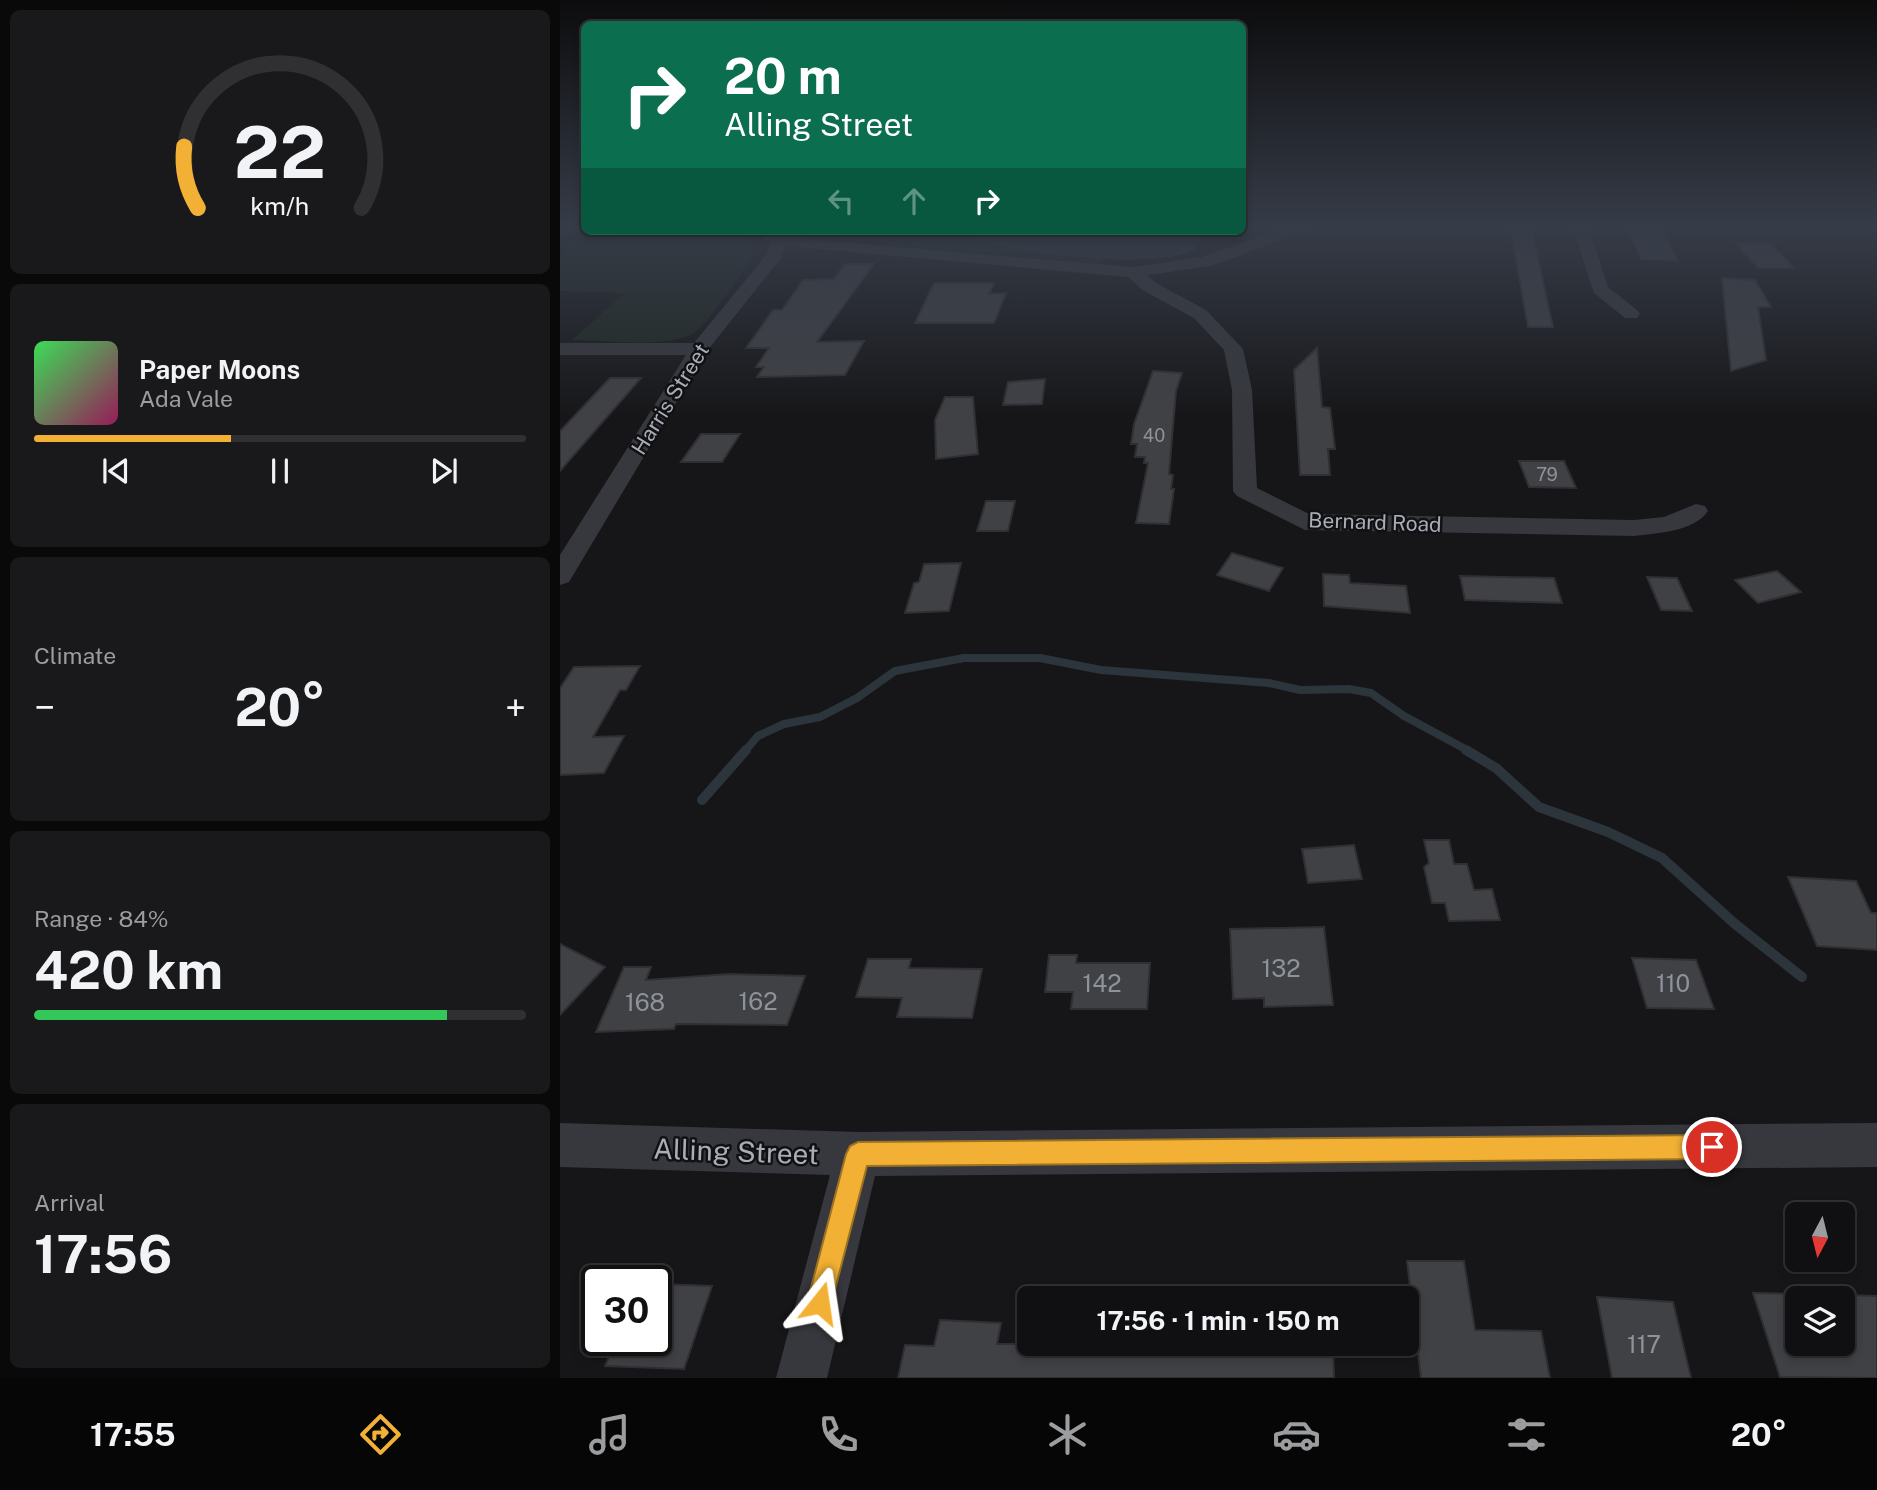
<!DOCTYPE html>
<meta charset="utf-8">
<style>
:root{--surface:#101012;--page:#19191b;--text:#f1f3f6;--muted:#9c9d9f;--line:#303032;--accent:#f2b134}
body{margin:0;font-family:"Public Sans",sans-serif;background:var(--page);color:var(--text);height:100vh;display:flex;flex-direction:column;font-size:26px;white-space:nowrap}
*{box-sizing:border-box;margin:0}
p{font-size:23px;color:var(--muted)}
.icon{flex:none;width:38px;height:38px;fill:none;stroke:currentColor;stroke-width:2;stroke-linecap:round;stroke-linejoin:round}
.map{position:relative;flex:1;overflow:hidden}
.drawer{display:flex;flex-direction:column;gap:10px;padding:10px;background:#09090a;width:560px}
.drawer>*{flex:none}
.banner{position:absolute;left:21px;top:21px;width:665px;height:214px;border-radius:10px;box-shadow:0 4px 10px #0003,0 0 0 2px var(--line);background:#0b6e4f;color:#fff;overflow:hidden}
.needle{width:46px;rotate:187deg}
.fabs{position:absolute;left:1225px;top:1202px;display:grid;gap:14px}
.fabs a{display:grid;place-items:center;width:70px;height:70px;border-radius:10px;background:var(--surface);box-shadow:0 4px 10px #0003,0 0 0 2px var(--line);font-size:35px}
.speed{position:absolute;left:21px;top:1265px;display:flex;gap:14px;font-size:35px;font-weight:700;text-align:center}
.speed>*{display:grid;place-content:center;width:91px;height:91px;border-radius:50%;background:var(--surface);box-shadow:0 4px 10px #0003,0 0 0 2px var(--line);line-height:1}
.speed .limit{border:4px solid #111;border-radius:10px;background:#fff;color:#111}
.pin{position:absolute;display:grid;place-items:center;width:60px;height:60px;color:#fff;margin:-30px;border:4px solid #fff;border-radius:50%;box-shadow:0 2px 7px #0007}
.me{position:absolute;width:77px;margin:-38px;rotate:15deg;stroke-linejoin:round;filter:drop-shadow(0 0 5px #0008)}
.turn{display:flex;align-items:center;gap:24px;height:147px;padding:0 28px;font-size:32px}
.turn .icon{width:91px;height:91px;stroke-width:2.5}
.turn b{display:block;font-size:49px;line-height:60px}
.lanes{display:flex;align-items:center;height:66px;padding:0 28px;background:#0003;justify-content:center;gap:35px;direction:ltr}
.lanes .off{opacity:.35}
.big{font-size:52px;font-weight:700;line-height:1.1}
.drawer .tile{flex:1;display:flex;flex-direction:column;justify-content:center;gap:10px;min-width:0;padding:0 24px;border-radius:10px;background:var(--page)}
.drawer .dial{align-items:center;gap:0}
.dial svg{height:182px;overflow:visible;fill:none;stroke:var(--line);stroke-width:7;stroke-linecap:round;text-anchor:middle}
.dial text{fill:var(--text);stroke:none}
.song{display:flex;align-items:center;gap:21px}
.cover{width:84px;height:84px;border-radius:10px;background:linear-gradient(135deg,hsl(130 70% 55%),hsl(330 70% 35%))}
.played{height:7px;border-radius:4px;background:linear-gradient(90deg,var(--accent) 40%,var(--line) 40%)}
.keys{display:flex;justify-content:space-around;direction:ltr}
.heat{display:flex;justify-content:space-between;align-items:center;font-size:38px;direction:ltr}
.charge{height:10px;border-radius:5px;background:linear-gradient(90deg,#34c759 84%,var(--line) 0)}
.trip{position:absolute;left:457px;top:1286px;width:402px;height:70px;border-radius:10px;background:var(--surface);box-shadow:0 4px 10px #0003,0 0 0 2px var(--line);font-weight:700;line-height:70px;text-align:center}
.dock{display:flex;height:112px;justify-content:space-around;align-items:center;background:#060607;color:var(--muted)}
.dock .icon{width:49px;height:49px}
.dock .selected{color:var(--accent)}
.dock b{font-size:32px;color:var(--text)}
main{display:flex;flex:1;min-height:0}
.map>svg:first-child{display:block}
</style>
<main>
<section class="drawer">
<div class="tile dial"><svg viewBox="0 0 100 80">
<path d="M14 69A42 42 0 1 1 86 69"/>
<path d="M14 69A42 42 0 0 1 8 42" stroke="#f2b134"/>
<text x="50" y="56" font-size="32" font-weight="700">22</text>
<text x="50" y="72" font-size="11">km/h</text>
</svg></div>
<div class="tile">
<div class="song"><i class="cover"></i><div><b>Paper Moons</b><p>Ada Vale</p></div></div>
<div class="played"></div>
<div class="keys"><svg class="icon" aria-label="previous" viewBox="0 0 24 24"><path d="M18 5L8 12l10 7zM5 5v14"/></svg><svg class="icon" aria-label="pause" viewBox="0 0 24 24"><path d="M8 5v14M16 5v14"/></svg><svg class="icon" aria-label="next" viewBox="0 0 24 24"><path d="M6 5l10 7-10 7zM19 5v14"/></svg></div>
</div>
<div class="tile"><p>Climate</p>
<div class="heat"><a>−</a><b class="big">20°</b><a>+</a></div>
</div>
<div class="tile"><p>Range · 84%</p><b class="big">420 km</b><div class="charge"></div></div>
<div class="tile"><p>Arrival</p><b class="big">17:56</b></div>
</section>
<div class="map">
<svg width="1317" height="1378" viewBox="0 0 1317 1378">
<rect width="100%" height="100%" fill="#161618"/>
<!-- green -->
<g fill="#1e261f">
<path d="M80,231H177L186,236L194,253C185,269 146,328 131,335C101,348 46,340 12,340L65,293L0,291V255L9,248L0,246L30,239H55Z"/>
<path d="M229,231H394L544,259L540,264L235,235Z"/>
</g>
<!-- water -->
<path fill="#2c353c" d="M394,231H655C651,233 644,235 641,239C637,243 638,248 632,251C590,271 433,253 394,231Z"/>
<g fill="none" stroke-linecap="round" stroke-linejoin="round">
<!-- stream-far1 -->
<path stroke="#2c353c" stroke-width="8" d="M185,751L198,736L224,724L260,717L297,698L335,671L404,658H480L541,670L709,683L740,690L789,689L811,693L844,716L909,751"/>
<!-- stream -->
<g stroke="#2c353c" stroke-width="10">
<path d="M906,750L936,768L979,807L1048,832L1102,858L1175,924L1242,977"/>
<path d="M142,800L186,750"/>
</g>
</g>
<!-- building -->
<g fill="#404145" stroke="#303034" stroke-width="2">
<path d="M950,226H971L993,327H968Z"/>
<path d="M1067,226H1101L1118,261L1081,259Z"/>
<path d="M1175,243H1210L1234,268H1198Z"/>
<path d="M285,264H314L257,342L304,341L285,375L197,377L204,367H196L209,348H186L213,310H222L243,280L274,279Z"/>
<path d="M1162,278L1195,280L1211,307H1198L1206,360L1171,371Z"/>
<path d="M374,283H434L429,294L446,293L434,323H355Z"/>
<path d="M757,348L762,407L770,408L775,449H768L770,475H740L734,370Z"/>
<path d="M593,371L622,373L616,391L609,474L613,475L611,489H614L609,524L576,523L588,463H584L585,457H575L577,444H571L574,424Z"/>
<path d="M50,378H81L0,471V431Z"/>
<path d="M485,379L482,404L443,405L448,382Z"/>
<path d="M385,397H413L418,454L376,459L375,420Z"/>
<path d="M141,434H180L162,462H121Z"/>
<path d="M959,461H1004L1016,488L969,487Z"/>
<path d="M426,501H455L448,531H417Z"/>
<path d="M672,553L723,568L709,591L657,575Z"/>
<path d="M401,563L389,611L345,613L354,583L359,582L364,564Z"/>
<path d="M1217,571L1241,592L1198,603L1175,580Z"/>
<path d="M763,574L789,575L790,583L846,586L850,613L764,606Z"/>
<path d="M900,576L994,578L1002,603L905,600Z"/>
<path d="M1087,577L1117,578L1132,611L1101,610Z"/>
<path d="M80,666L66,690H60L33,737L64,736L44,773L0,775V688L14,667Z"/>
<path d="M864,840H889L894,864H907L914,890L932,889L940,920L889,921L885,903H872L864,867L869,863Z"/>
<path d="M794,845L802,879L748,883L742,849Z"/>
<path d="M1228,877L1296,881L1311,913H1317V950L1257,946Z"/>
<path d="M764,927L773,1005L704,1007V998L673,999L670,929Z"/>
<path d="M0,944L45,967L0,1015Z"/>
<path d="M489,955H517L516,963H590L587,1009H511L513,992H485Z"/>
<path d="M1072,958L1136,960L1154,1009L1087,1008Z"/>
<path d="M308,959H351L349,968L422,969L412,1018L337,1017L342,998L296,997Z"/>
<path d="M64,967H91L86,980L169,974L245,976L227,1025L116,1024L114,1029L36,1032Z"/>
<path d="M847,1261H904L915,1330L981,1331L990,1378H861Z"/>
<path d="M96,1284L152,1286L124,1369L45,1366L56,1340H96Z"/>
<path d="M1193,1293L1237,1294V1344H1283V1295L1317,1296V1378L1220,1377Z"/>
<path d="M1037,1297L1113,1302L1131,1378H1052Z"/>
<path d="M380,1320L441,1323L437,1344H773L774,1378H338L345,1345L374,1346Z"/>
</g>
<g fill="none" stroke-linecap="round" stroke-linejoin="round">
<!-- minor -->
<g fill="#37383d" fill-rule="evenodd">
<path d="M730,226H753L750,229L651,266L587,275L596,283L646,310L683,349L692,390L697,488L749,514L1074,520L1104,517L1136,504L1145,506L1148,511C1134,532 1097,533 1074,536L745,530L677,496L673,491L672,390L664,350L634,318L584,291L568,277L225,246L221,258L147,351L9,582L0,585V555L126,355H0V343H134L207,254L210,244L198,231H215L221,237L573,267L642,257Z"/>
<path d="M1012,226H1028L1048,287L1077,310L1080,314L1077,318H1065L1034,293Z"/>
<path d="M0,1123L298,1132L1317,1123V1167L315,1176L267,1378H216L270,1175L0,1167Z"/>
</g>
</g>
<!-- sky -->
<linearGradient id="sky" x2="0" y2="1"><stop stop-color="#0c0c0d"/><stop offset="0.54" stop-color="#363c48"/><stop offset="1" stop-color="#363c48" stop-opacity="0"/></linearGradient>
<rect width="1317" height="419" fill="url(#sky)"/>
<!-- route -->
<path fill="#f2b134" stroke="#9d7322" stroke-width="2" d="M1152,1135L1160,1138L1163,1147L1160,1155L1152,1159L307,1166L269,1313L260,1316L250,1313L247,1303L286,1154L290,1146L298,1142Z"/>
<g text-anchor="middle" dominant-baseline="central" stroke-width="5" stroke-linejoin="round" paint-order="stroke">
<!-- far-number labels -->
<g font-size="18" fill="#8e929b">
<text x="594" y="435">40</text>
<text x="987" y="474">79</text>
</g>
<!-- far-street labels -->
<g font-size="21" fill="#a8adb8" stroke="#111113">
<text transform="translate(110 399) rotate(-58)">Harris Street</text>
<text transform="translate(815 522) rotate(2)">Bernard Road</text>
</g>
<!-- near-number labels -->
<g font-size="24" fill="#8e929b">
<text x="721" y="968">132</text>
<text x="542" y="983">142</text>
<text x="1113" y="983">110</text>
<text x="198" y="1001">162</text>
<text x="85" y="1002">168</text>
<text x="1084" y="1344">117</text>
</g>
<!-- near-street labels -->
<g font-size="28" fill="#a8adb8" stroke="#111113">
<text transform="translate(176 1151) rotate(2)">Alling Street</text>
</g>
</g>
</svg>
<div class="fabs">
<a><svg class="needle" viewBox="-14 -14 28 28"><path d="M0-13l5 13h-10z" fill="#e53935"/><path d="M0 13l5-13h-10z" fill="#9c9d9f"/></svg></a>
<a><svg class="icon" aria-label="layers" viewBox="0 0 24 24"><path d="M12 4l9 5-9 5-9-5zM3 14l9 5 9-5"/></svg></a>
</div>
<div class="speed"><div class="limit">30</div></div>
<div class="pin" style="left:1152px;top:1147px;background:#d93025"><svg class="icon" aria-label="arrive" viewBox="0 0 24 24"><path d="M6 21V4h12l-3 4 3 4H6"/></svg></div>
<svg class="me" style="left:260px;top:1303px" viewBox="-20 -20 40 40"><path d="M0-17L14 15 0 8-14 15z" fill="#f2b134" stroke="#fff" stroke-width="4"/></svg>
<div class="trip">17:56 · 1 min · 150 m</div>
<div class="banner">
<div class="turn"><svg class="icon" aria-label="right" viewBox="0 0 24 24"><path d="M7 20v-9h11M14 6l5 5-5 5"/></svg><div><b>20 m</b>Alling Street</div></div>
<div class="lanes"><svg class="icon off" aria-label="left" viewBox="0 0 24 24"><path d="M17 20v-9H6M10 6l-5 5 5 5"/></svg><svg class="icon off" aria-label="ahead" viewBox="0 0 24 24"><path d="M12 20V5M6 11l6-6 6 6"/></svg><svg class="icon" aria-label="right" viewBox="0 0 24 24"><path d="M7 20v-9h11M14 6l5 5-5 5"/></svg></div>
</div>
</div>
</main>
<nav class="dock">
<b>17:55</b>
<svg class="icon selected" aria-label="directions" viewBox="0 0 24 24"><path d="M12 3l9 9-9 9-9-9zM9 14v-3h6M13 9l2 2-2 2"/></svg>
<svg class="icon" aria-label="music" viewBox="0 0 24 24"><path d="M9 18V5l10-2v13"/><circle cx="6" cy="18" r="3"/><circle cx="16" cy="16" r="3"/></svg>
<svg class="icon" aria-label="phone" viewBox="0 0 24 24"><path d="M5 4h4l2 5-3 2q2 4 5 5l2-3 5 2v4C11 20 4 13 5 4z"/></svg>
<svg class="icon" aria-label="climate" viewBox="0 0 24 24"><path d="M12 3v18M4 7l16 10M4 17L20 7"/></svg>
<svg class="icon" aria-label="car" viewBox="0 0 24 24"><path d="M5 17H2v-5l4-1 3-4h7l3 4 3 1v5h-3M9 17h6M6 11h13"/><circle cx="7" cy="17" r="2"/><circle cx="17" cy="17" r="2"/></svg>
<svg class="icon" aria-label="filters" viewBox="0 0 24 24"><path d="M4 7h16M4 17h16"/><circle cx="9" cy="7" r="2"/><circle cx="15" cy="17" r="2"/></svg>
<b>20°</b>
</nav>
